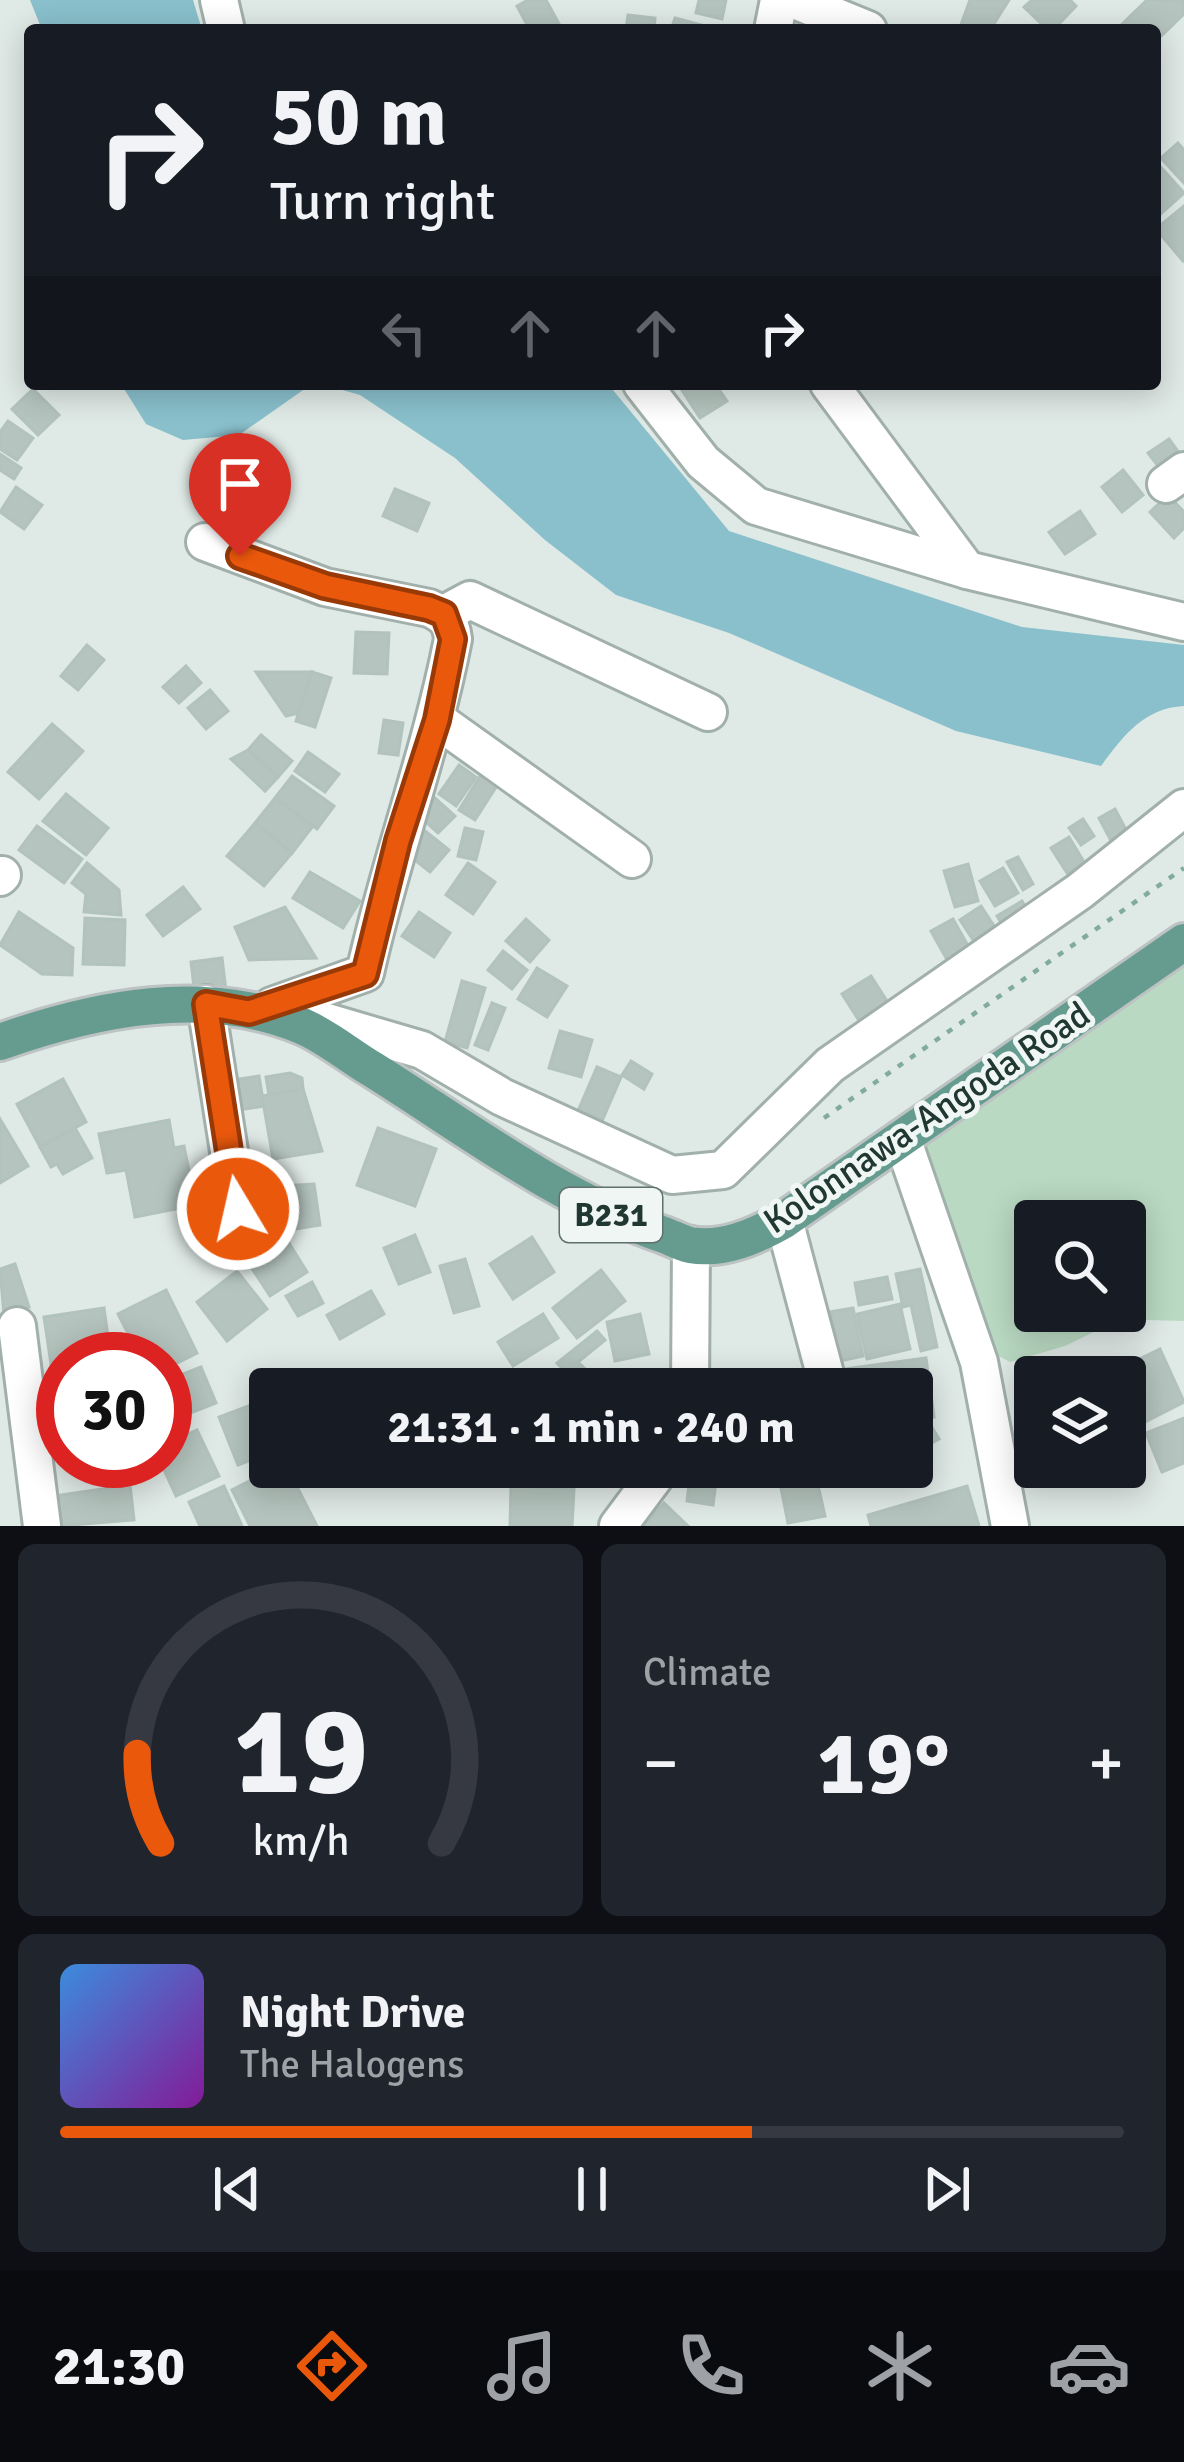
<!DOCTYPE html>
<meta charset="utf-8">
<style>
:root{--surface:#171b24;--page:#20242c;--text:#f1f3f6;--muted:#9ea1a6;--line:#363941;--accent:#ea580c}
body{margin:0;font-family:Signika,sans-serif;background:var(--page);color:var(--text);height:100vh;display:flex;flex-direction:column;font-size:45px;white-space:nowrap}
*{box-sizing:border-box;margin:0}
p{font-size:39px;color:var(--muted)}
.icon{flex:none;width:66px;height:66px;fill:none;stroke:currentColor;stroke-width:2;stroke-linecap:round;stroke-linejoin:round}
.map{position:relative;height:1526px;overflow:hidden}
.details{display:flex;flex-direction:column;gap:18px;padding:18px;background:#0d0f14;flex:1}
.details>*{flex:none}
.banner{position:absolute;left:24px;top:24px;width:1137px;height:366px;border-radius:12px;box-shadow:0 6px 30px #0003;background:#171b24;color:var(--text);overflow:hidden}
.buttons{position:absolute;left:1014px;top:1200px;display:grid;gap:24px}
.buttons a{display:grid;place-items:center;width:132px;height:132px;border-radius:12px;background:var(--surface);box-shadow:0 6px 30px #0003;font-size:60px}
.speed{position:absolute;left:36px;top:1332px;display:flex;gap:24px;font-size:60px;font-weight:700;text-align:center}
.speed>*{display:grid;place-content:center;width:156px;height:156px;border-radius:50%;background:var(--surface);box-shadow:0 6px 30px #0003;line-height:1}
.speed .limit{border:18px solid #d22;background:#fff;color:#111}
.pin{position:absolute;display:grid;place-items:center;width:102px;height:102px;color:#fff;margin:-123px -51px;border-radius:50% 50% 50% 0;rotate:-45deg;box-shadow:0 0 12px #0007}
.pin .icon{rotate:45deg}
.me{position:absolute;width:132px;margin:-66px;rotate:351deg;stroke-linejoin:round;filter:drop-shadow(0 0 9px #0008)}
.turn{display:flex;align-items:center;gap:42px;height:252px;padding:0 48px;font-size:54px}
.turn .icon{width:156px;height:156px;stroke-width:2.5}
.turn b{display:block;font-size:84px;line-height:102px}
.lanes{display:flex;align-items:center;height:114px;padding:0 48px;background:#0003;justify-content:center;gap:60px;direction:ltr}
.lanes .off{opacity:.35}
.big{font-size:90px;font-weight:700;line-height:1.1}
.details .card{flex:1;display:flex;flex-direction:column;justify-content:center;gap:18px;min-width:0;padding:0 42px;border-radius:18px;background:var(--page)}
.details .dial{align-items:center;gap:0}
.dial svg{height:312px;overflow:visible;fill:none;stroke:var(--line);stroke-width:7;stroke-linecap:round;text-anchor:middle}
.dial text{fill:var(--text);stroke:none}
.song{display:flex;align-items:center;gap:36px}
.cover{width:144px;height:144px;border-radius:18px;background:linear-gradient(135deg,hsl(210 70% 55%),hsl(290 70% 35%))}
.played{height:12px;border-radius:6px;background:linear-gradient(90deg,var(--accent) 65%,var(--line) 65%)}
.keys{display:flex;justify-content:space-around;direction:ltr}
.heat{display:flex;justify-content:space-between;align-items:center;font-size:66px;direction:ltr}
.details .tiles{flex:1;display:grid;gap:18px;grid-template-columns:1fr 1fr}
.card:last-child{grid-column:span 2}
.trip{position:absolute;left:249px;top:1368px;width:684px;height:120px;border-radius:12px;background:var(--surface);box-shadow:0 6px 30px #0003;font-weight:700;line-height:120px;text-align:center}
.tabs{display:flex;height:192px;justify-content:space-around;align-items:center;background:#090b0e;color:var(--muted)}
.tabs .icon{width:84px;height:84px}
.tabs .selected{color:var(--accent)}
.tabs b{font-size:54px;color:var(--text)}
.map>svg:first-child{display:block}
</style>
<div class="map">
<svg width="1184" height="1526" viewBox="0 0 1184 1526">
<rect width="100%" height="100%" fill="#dfe9e5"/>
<!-- green -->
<path fill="#b9d9c2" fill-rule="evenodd" d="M1184,965V1321L1146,1320L1102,1328L1065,1346L1010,1362L993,1353L922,1154L926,1145ZM1035,1221H1125V1311H1035Z"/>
<!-- water -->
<g fill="#89c0cc">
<path d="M30,0H193L202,30H42Z"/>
<path d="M121,384H608L729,531L1022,627L1184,645V706C1144,708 1123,736 1101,766L956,731L729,633L616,595L545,540L455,458L360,395L325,385L306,388L239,435L183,440L146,424Z"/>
</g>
<!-- building -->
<g fill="#b5c4be" stroke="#b2c2bc" stroke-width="3">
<path d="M528,0H546L559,24L548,30H530L517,6Z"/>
<path d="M699,0H726L722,19L696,13Z"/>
<path d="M970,0H1009L990,30H959Z"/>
<path d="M1032,0H1070L1076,6L1053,30H1048L1024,7Z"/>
<path d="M1147,0H1184V14L1155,42V30H1116Z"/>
<path d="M628,15L655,18L654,30H626Z"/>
<path d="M675,18L709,27L708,30H671Z"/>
<path d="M1178,143L1184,150V183L1161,158Z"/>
<path d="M1157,163L1184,193L1155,219V164Z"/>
<path d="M1184,206V260L1183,261L1156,229Z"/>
<path d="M678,384H715L727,401L700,418Z"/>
<path d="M33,389L59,415L38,435L12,409Z"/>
<path d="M8,421L33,438L17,460L0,449V432Z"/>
<path d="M1169,439L1182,457L1162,471L1148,453Z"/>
<path d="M0,454L21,468L14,479L0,470Z"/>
<path d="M1123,470L1143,495L1122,512L1102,487Z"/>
<path d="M16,487L42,505L24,529L0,512Z"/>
<path d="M395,489L429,503L417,531L383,516Z"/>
<path d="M1168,495L1184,512V528L1174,538L1150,512Z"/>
<path d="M1080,511L1095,534L1065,554L1049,532Z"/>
<path d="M356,632L389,633L387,674L354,673Z"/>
<path d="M87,645L104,660L78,690L61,676Z"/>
<path d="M186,666L201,683L179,703L163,687Z"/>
<path d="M256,672H312L299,713L286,716Z"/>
<path d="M312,672L331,678L315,727L296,721Z"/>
<path d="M210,690L228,711L206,729L188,708Z"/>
<path d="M384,720L403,723L398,755L379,753Z"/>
<path d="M52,724L83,751L39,799L8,772Z"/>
<path d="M261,735L292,761L278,777L248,750Z"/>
<path d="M248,750L278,777L265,791L231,759Z"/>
<path d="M308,752L339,774L325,792L295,771Z"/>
<path d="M459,765L476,777L456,806L439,794Z"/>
<path d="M482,773L498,784L475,820L459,810Z"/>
<path d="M292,776L334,806L317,829L275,798Z"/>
<path d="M66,794L108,828L86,855L43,821Z"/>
<path d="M434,797L455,816L438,833L418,815Z"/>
<path d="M275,798L313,826L292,853L255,823Z"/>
<path d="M1115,809L1133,843L1117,852L1099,818Z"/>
<path d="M1083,819L1094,836L1081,845L1069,828Z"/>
<path d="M255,823L292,853L264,886L227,856Z"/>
<path d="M415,823L449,850L430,872L397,846Z"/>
<path d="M37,826L82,859L64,883L19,850Z"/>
<path d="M465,828L483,832L476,860L458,856Z"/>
<path d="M1069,837L1084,862L1067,873L1051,848Z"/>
<path d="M1018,857L1033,884L1023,890L1007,862Z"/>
<path d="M87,863L119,890L121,915L84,912L86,894L72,883Z"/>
<path d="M468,863L495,882L473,914L446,895Z"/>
<path d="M968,864L978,901L955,907L944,871Z"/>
<path d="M1003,868L1018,893L995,906L980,881Z"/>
<path d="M310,872L360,901L343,928L293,898Z"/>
<path d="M183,887L200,909L163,936L147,915Z"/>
<path d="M1022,901L1032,919L1008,934L997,916Z"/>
<path d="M981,906L1000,935L979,949L960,920Z"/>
<path d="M285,907L316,958L249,960L235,927Z"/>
<path d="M19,912L73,948L72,975L42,974L0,945Z"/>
<path d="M419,912L450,933L434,957L402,936Z"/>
<path d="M85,918L125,920L124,965L83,964Z"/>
<path d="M526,919L549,940L530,962L506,941Z"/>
<path d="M953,919L972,953L950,965L931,931Z"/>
<path d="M503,951L527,970L512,989L488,970Z"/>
<path d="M222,958L226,991L195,995L191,962Z"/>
<path d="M537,968L567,986L547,1017L518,999Z"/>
<path d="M871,976L894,1012L865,1030L842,994Z"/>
<path d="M462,981L485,988L467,1048L445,1042Z"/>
<path d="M492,1003L505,1008L488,1050L475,1045Z"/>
<path d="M560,1031L592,1040L581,1077L549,1068Z"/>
<path d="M631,1061L652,1074L644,1089L622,1075Z"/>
<path d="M597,1067L621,1077L602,1121L578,1111Z"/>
<path d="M290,1073L302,1078L303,1089L269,1095L266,1077Z"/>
<path d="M259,1076L264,1106L233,1111L239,1079Z"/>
<path d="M63,1079L86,1122L40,1147L17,1104Z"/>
<path d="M303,1089L322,1151L273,1159L262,1096Z"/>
<path d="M0,1119L28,1166L0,1183Z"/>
<path d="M169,1120L174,1148L184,1146L196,1205L135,1217L126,1170L107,1173L99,1134Z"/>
<path d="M75,1128L92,1158L63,1174L57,1164L51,1167L40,1147Z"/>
<path d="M378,1128L436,1149L415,1206L357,1185Z"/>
<path d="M314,1184L320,1225L253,1236L245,1188Z"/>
<path d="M415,1235L430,1272L399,1284L384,1248Z"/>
<path d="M532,1237L554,1272L513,1299L490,1264Z"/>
<path d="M289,1243L307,1272L270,1296L251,1267Z"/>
<path d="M465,1259L479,1306L454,1313L440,1266Z"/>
<path d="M15,1264L29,1307L4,1315L0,1269Z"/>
<path d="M920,1269L937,1347L921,1351L911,1305L903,1307L896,1274Z"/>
<path d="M601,1270L625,1301L577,1338L553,1308Z"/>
<path d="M237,1271L267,1309L227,1341L197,1302Z"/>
<path d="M887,1277L892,1299L859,1305L855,1283Z"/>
<path d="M312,1282L323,1303L298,1316L286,1296Z"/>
<path d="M166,1290L197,1353L165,1369V1359H141L118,1314Z"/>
<path d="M371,1291L384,1314L340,1339L327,1315Z"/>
<path d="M900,1304L910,1349L867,1359L857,1314Z"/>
<path d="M104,1308L111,1359H63V1370L52,1371L44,1317Z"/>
<path d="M853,1308L863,1356L840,1361L830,1312Z"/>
<path d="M543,1314L558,1338L513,1366L498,1342Z"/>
<path d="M640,1314L649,1354L615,1361L607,1322Z"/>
<path d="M597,1331L605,1340L578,1362L606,1389H583L557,1363Z"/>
<path d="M1160,1349L1184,1402L1139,1425L1125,1396V1377H1116L1113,1372Z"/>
<path d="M926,1358L934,1417L912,1420V1389H848L845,1369Z"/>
<path d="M201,1367L216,1403L165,1423V1381Z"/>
<path d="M786,1371L798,1389H756Z"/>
<path d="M259,1402L270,1431V1453L238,1465L219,1417Z"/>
<path d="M1184,1418V1463L1162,1472L1146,1433Z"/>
<path d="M930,1424L939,1439L912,1454V1434Z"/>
<path d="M197,1430L219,1476L176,1496L160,1461H165V1445Z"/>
<path d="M277,1467H287L317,1526H250L232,1490Z"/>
<path d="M453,1467H504L496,1485Z"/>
<path d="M691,1467H718L713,1505L687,1501Z"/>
<path d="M777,1467H806L807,1476L779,1480Z"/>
<path d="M817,1481L825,1516L788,1523L781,1488Z"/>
<path d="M130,1485L134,1520L59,1526L54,1496Z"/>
<path d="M224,1486L242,1526H200L189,1502Z"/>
<path d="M511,1486L574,1489L572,1526H510Z"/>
<path d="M967,1486L979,1526H871L868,1515Z"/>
<path d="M664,1503L688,1526H643Z"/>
</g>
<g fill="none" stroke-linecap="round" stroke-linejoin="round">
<!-- minor casing -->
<g stroke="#a2b0ac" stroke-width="42">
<g id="minor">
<path d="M219,0L226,30"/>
<path d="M795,0L868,30"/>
<path d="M773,30L779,0"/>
<path d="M642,384L703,462L756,506L967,570L1184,622"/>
<path d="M829,384L967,570"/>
<path d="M1166,484L1184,471"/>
<path d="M205,542L325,587L429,608C445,615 451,621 453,639C431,752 390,860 365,973L272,1006"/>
<path d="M444,614L470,600L708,712"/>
<path d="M437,720L632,859"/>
<path d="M0,877L2,875"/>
<path d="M206,1004L238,1209"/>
<path d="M286,1010L422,1050L502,1097L672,1175L723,1170L830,1065L1080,891L1184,808"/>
<path d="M902,1138L979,1362L1010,1526"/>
<path d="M784,1220L829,1389"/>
<path d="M17,1326L42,1526"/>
<path d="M690,1389L691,1245"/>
<path d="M618,1526L662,1467"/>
</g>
</g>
<!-- major casing -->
<g stroke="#bcc3c2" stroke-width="42">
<path id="major" d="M0,1042C96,1008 205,986 302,1026C326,1036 350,1056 372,1069C466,1128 559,1199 664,1235C672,1238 681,1243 690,1245C723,1251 756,1236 784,1220L1184,942"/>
</g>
<!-- path -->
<path stroke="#81ab9f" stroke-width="4.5" stroke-dasharray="6 9" stroke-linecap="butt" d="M824,1118L1184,868"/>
<!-- minor -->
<use href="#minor" stroke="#fff" stroke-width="36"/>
<!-- major -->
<use href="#major" stroke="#669c90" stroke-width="36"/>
</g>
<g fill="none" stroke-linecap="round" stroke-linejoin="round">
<!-- route casing -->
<g stroke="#983908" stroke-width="30">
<path id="route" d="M238,1209L206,1004L249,1012L365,974L398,841L437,720L453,639L444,614L429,608L325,586L240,556"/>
</g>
<!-- route -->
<use href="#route" stroke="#ea580c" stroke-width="21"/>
</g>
<g text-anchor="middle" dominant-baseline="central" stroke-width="10" stroke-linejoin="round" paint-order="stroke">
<!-- shield labels -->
<rect fill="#eff6f3" stroke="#5f716c" stroke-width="3" x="560" y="1188" width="102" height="54" rx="9"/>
<g font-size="33" font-weight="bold" fill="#213832">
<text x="611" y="1215">B231</text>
</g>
<!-- street labels -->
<g font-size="36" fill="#213832" stroke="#eff6f3">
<text transform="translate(927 1118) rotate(-34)">Kolonnawa-Angoda Road</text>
</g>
</g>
</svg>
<div class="buttons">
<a><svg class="icon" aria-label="search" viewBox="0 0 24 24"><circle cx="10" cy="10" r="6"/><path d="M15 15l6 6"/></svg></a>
<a><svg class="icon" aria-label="layers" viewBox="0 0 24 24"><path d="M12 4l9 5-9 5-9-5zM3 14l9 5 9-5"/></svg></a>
</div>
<div class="speed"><div class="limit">30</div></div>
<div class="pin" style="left:240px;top:556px;background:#d93025"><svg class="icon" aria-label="arrive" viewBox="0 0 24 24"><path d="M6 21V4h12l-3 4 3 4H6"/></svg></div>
<svg class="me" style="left:238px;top:1209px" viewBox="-20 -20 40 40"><circle r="17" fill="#ea580c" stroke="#fff" stroke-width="3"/><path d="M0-11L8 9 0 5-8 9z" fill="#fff"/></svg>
<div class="trip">21:31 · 1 min · 240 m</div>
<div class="banner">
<div class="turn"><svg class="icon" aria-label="right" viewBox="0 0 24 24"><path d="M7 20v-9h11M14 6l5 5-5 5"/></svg><div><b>50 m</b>Turn right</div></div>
<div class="lanes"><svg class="icon off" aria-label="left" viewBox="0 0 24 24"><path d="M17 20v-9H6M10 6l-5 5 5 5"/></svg><svg class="icon off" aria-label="ahead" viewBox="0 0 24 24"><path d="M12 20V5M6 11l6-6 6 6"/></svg><svg class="icon off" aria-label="ahead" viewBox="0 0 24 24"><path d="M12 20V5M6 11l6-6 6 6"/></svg><svg class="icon" aria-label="right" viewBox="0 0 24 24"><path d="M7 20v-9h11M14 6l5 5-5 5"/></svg></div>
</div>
</div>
<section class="details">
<div class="tiles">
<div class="card dial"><svg viewBox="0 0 100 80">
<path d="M14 69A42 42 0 1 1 86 69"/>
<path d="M14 69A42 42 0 0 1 8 46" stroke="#ea580c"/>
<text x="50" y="56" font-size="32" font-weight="700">19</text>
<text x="50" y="72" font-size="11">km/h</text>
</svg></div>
<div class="card"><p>Climate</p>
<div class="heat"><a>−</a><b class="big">19°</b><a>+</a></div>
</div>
<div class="card">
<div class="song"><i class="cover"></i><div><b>Night Drive</b><p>The Halogens</p></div></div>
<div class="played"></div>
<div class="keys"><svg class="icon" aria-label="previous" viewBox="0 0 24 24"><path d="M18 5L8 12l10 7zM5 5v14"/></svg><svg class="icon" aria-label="pause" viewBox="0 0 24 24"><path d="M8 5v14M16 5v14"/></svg><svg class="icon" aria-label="next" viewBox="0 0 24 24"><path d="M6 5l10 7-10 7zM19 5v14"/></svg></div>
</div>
</div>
</section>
<nav class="tabs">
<b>21:30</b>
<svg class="icon selected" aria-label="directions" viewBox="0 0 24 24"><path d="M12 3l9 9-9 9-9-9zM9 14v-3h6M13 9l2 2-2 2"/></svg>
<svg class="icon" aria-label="music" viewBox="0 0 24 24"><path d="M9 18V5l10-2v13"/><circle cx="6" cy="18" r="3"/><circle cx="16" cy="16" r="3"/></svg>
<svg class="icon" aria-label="phone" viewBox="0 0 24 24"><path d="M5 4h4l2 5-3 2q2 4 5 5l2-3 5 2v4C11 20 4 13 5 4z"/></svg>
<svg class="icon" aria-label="climate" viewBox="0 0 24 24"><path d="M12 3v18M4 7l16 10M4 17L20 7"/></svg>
<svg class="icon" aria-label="car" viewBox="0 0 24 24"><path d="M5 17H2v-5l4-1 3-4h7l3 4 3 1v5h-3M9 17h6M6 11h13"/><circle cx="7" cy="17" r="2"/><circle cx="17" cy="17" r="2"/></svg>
</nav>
